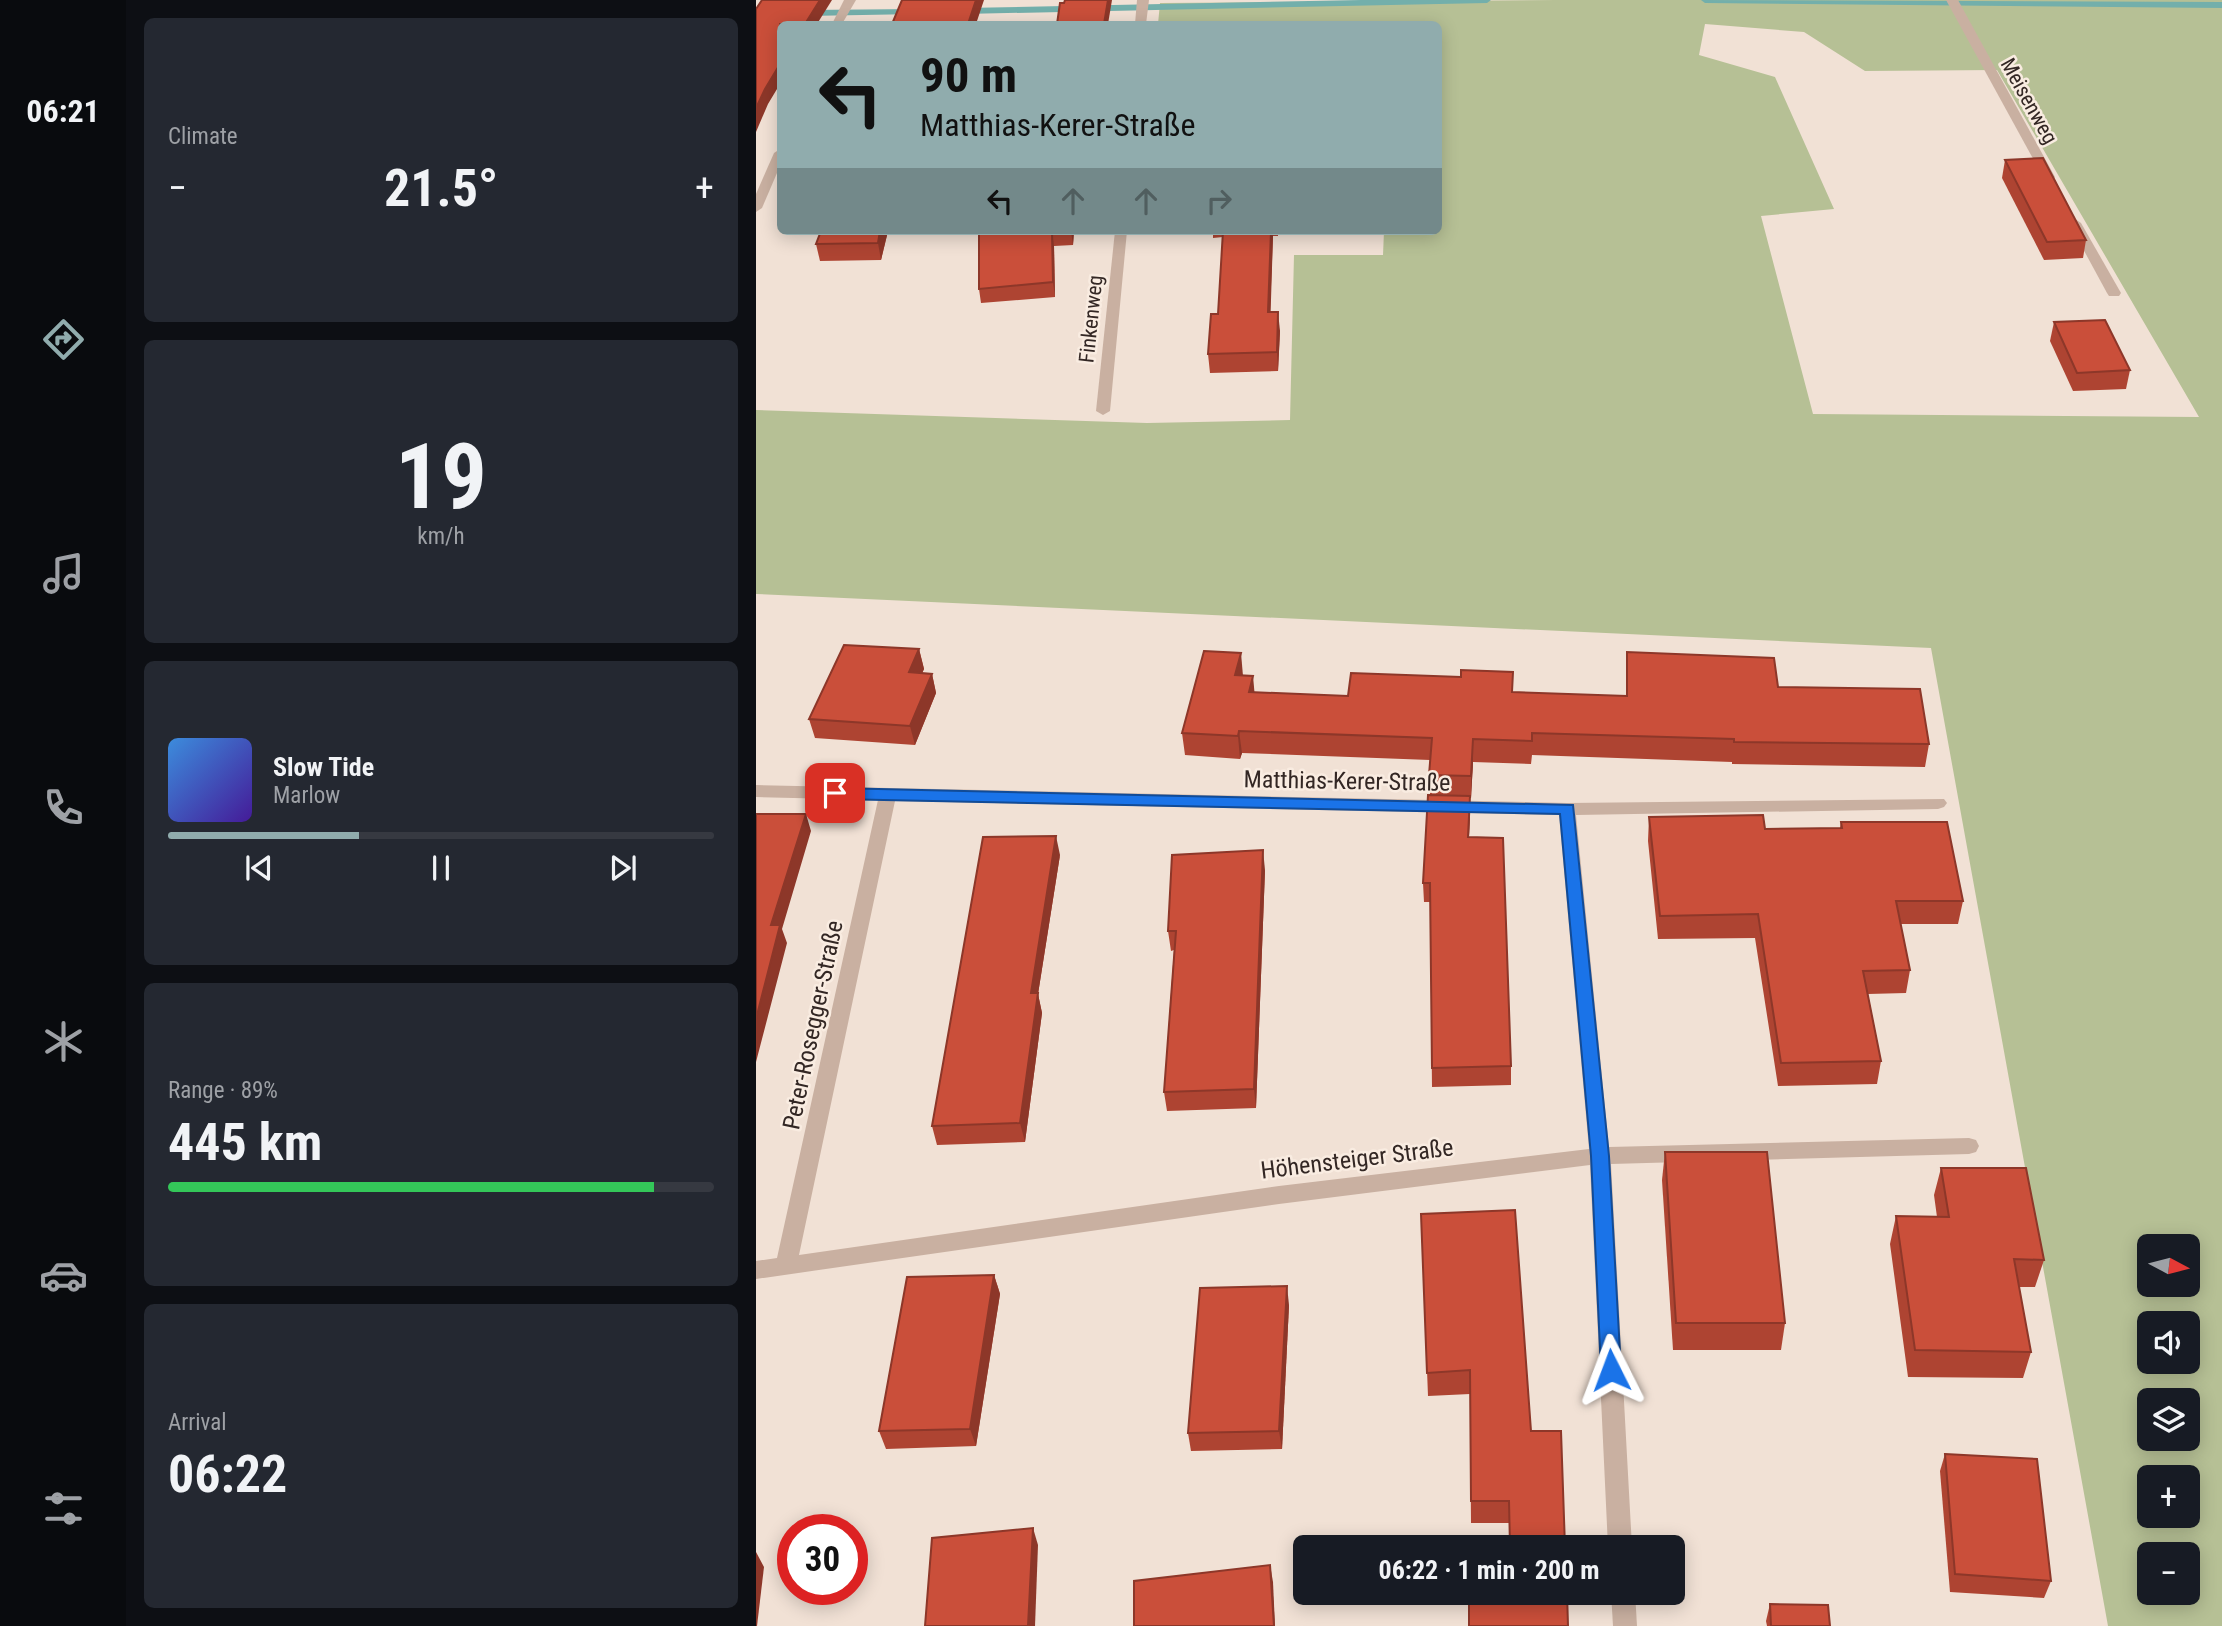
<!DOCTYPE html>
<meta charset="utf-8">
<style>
:root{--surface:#171b24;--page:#242831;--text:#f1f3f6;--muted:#9ea1a6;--line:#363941;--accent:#90acad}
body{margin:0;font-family:"Roboto Condensed",sans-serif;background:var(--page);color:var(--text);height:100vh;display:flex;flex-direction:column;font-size:26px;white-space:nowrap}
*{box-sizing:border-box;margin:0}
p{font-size:23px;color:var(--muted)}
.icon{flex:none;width:38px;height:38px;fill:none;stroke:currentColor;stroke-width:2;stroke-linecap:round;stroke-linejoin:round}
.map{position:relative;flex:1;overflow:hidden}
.side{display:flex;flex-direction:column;gap:18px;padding:18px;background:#0d0f14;width:630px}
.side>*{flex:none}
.banner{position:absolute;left:21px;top:21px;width:665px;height:214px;border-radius:10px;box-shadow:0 4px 18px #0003;background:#90acad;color:#111;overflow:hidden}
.needle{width:46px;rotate:97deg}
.buttons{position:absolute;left:1381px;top:1234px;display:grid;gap:14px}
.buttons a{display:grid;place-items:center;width:63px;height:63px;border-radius:10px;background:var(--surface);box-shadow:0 4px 18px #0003;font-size:35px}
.speed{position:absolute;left:21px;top:1514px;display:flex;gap:14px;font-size:35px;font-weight:700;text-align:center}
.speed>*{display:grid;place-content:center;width:91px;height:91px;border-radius:50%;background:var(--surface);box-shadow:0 4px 18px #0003;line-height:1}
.speed .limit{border:10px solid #d22;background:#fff;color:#111}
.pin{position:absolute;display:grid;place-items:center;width:60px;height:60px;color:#fff;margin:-30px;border-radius:14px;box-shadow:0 4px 10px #0006}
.me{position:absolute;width:77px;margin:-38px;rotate:357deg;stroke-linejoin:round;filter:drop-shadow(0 0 5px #0008)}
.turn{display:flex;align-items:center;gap:24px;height:147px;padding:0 28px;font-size:32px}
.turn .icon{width:91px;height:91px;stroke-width:2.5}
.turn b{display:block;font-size:49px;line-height:60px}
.lanes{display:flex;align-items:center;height:66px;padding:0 28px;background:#0003;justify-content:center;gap:35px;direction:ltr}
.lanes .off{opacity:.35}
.big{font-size:52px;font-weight:700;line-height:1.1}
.side .card{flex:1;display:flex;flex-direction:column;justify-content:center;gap:10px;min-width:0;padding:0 24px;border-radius:10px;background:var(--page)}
.side .dial{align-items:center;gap:0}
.dial b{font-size:91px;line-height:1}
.song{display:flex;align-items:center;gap:21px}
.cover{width:84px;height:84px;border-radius:10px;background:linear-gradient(135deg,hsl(210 70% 55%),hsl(260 70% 35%))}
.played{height:7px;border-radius:4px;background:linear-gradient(90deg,var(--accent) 35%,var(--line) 35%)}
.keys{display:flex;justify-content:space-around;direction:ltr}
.heat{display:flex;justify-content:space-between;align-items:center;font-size:38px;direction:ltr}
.charge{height:10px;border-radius:5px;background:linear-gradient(90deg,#34c759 89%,var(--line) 0)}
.trip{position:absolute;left:537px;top:1535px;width:392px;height:70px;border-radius:10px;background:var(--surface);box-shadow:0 4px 18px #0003;font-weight:700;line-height:70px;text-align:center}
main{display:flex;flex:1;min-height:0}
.tabs{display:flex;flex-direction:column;width:126px;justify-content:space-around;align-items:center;background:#090b0e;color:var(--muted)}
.tabs .icon{width:49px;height:49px}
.tabs .active{color:var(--accent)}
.tabs b{font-size:32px;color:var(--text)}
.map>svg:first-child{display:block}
</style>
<main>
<nav class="tabs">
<b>06:21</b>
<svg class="icon active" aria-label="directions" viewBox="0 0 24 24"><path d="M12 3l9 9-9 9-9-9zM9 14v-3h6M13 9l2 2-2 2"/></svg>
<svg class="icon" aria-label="music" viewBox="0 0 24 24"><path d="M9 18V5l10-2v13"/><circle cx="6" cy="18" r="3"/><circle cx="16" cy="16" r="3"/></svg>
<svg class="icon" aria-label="phone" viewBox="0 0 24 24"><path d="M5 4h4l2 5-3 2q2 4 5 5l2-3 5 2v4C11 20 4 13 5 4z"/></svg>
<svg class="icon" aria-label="climate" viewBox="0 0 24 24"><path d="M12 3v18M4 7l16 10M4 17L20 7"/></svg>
<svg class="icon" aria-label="car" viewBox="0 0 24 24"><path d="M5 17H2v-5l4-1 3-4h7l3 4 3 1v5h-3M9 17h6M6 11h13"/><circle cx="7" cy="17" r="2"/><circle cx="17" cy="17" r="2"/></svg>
<svg class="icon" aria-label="filters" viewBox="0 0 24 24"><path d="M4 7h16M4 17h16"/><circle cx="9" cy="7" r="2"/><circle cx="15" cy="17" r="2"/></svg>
</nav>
<section class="side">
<div class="card"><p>Climate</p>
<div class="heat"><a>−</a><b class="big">21.5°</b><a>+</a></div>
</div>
<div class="card dial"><b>19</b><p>km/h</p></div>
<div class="card">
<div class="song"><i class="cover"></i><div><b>Slow Tide</b><p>Marlow</p></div></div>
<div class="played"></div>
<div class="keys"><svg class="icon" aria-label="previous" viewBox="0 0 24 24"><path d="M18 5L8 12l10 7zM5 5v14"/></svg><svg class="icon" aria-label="pause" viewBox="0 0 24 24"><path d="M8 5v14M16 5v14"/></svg><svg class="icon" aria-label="next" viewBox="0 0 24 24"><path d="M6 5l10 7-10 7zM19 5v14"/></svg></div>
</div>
<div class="card"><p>Range · 89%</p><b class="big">445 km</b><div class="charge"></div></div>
<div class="card"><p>Arrival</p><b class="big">06:22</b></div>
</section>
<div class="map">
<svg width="1466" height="1626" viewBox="0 0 1466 1626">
<rect width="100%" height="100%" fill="#f1e1d5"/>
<!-- green -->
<path fill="#b6c095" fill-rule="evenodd" d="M801,0H1466V1626H1352L1175,648L0,594V410L391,423L534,420L538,255H627L628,231H682V24H402L404,3ZM949,24L1048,32L1109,71L1241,70L1443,417L1057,414L1005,216L1078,209L1019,77L943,55ZM1393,1246H1432V1284H1393ZM1393,1323H1432V1362H1393ZM1393,1400H1432V1438H1393ZM1393,1477H1432V1516H1393ZM1393,1554H1432V1592H1393Z"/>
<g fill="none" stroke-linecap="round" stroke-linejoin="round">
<!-- stream -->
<g fill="#73afab" fill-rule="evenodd">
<path d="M605,0H735L731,3L208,14L204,11L208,8Z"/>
<path d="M945,0L1466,2V8L949,3Z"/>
<path d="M160,9L164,12L163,14L50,16L46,13L50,10Z"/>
</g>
<!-- minor -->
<g fill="#c9b0a1" fill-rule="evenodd">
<path d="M88,0H100L86,24H76Z"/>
<path d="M381,0H393L390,24H379Z"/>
<path d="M1190,0H1202L1299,177L1297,180L1287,177Z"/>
<path d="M24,149V166L6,208L0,212V194L18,153Z"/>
<path d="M1319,219L1325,223L1365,293L1363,296H1353L1351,293L1313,223Z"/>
<path d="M359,231H371L354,411L347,415L340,411Z"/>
<path d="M0,785L811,803L1188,799L1191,803L1188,807L1182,809L820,815L853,1147L1213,1138L1220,1140L1223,1146L1220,1152L1213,1154L855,1164L876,1547H852L834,1165L523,1204L0,1279V1261L21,1258L122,800L0,797ZM139,801L803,815L833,1149L523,1186L43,1255Z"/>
<path d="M855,1592H879L881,1626H857Z"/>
</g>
</g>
<!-- wall -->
<g fill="#ae4432">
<path d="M1249,160L1330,240L1327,258L1288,260L1246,178Z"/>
<path d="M132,231L125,260L64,261L60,244Z"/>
<path d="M223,231H318L317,245L298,246L299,297L225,303L223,289Z"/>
<path d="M457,231H522V236H517L514,312L524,331L522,371L454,373L452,354L462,314L467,237L457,238Z"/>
<path d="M1298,322L1374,370L1370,389L1317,391L1294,341Z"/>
<path d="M163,649L168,669L166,673L176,674L180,693L159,745L59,738L53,719Z"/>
<path d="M871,652L1022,687L1173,744L1169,767L976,764V762L776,755L775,764L717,762L715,798H714L713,837L755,1066V1085L676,1087L674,902H668L667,883L674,795V760L486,753L484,759L429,755L426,733L487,675L499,693L592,696L705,677L757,672V692L870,696Z"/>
<path d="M893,817L1009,829L1084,828L1085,822L1207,901L1202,924H1145L1154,970L1150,993L1112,994L1125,1061L1121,1084L1022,1086L999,938L902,939L892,841Z"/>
<path d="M304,855L282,994L286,1013L269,1142L181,1145L176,1126Z"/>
<path d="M509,870L500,1108L411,1111L408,1092L418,950L415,951L412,931Z"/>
<path d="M909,1152L1029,1323L1025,1350H917L906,1180Z"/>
<path d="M1185,1168L1288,1260L1279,1287H1263L1275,1352L1267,1378L1152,1377L1134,1244L1140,1216L1181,1217L1178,1195Z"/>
<path d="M665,1214L775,1431L809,1547H754L753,1523H715L714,1394L672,1396Z"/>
<path d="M238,1275L244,1294L220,1446L130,1449L123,1431Z"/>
<path d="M533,1305L526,1449L435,1451L432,1433Z"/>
<path d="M1189,1454L1295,1581L1288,1598L1194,1592L1184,1471Z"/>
<path d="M1014,1604L1074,1626H1011L1010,1621Z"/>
</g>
<!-- shaded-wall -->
<g fill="#8d3729">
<path d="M64,0H76L61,24H49Z"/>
<path d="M220,0H228L220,24H212Z"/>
<path d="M352,0H356L352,24H348Z"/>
<path d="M24,64V84L12,104L0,132V108L9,89Z"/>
<path d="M124,231H132L125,260L122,243Z"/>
<path d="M315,231H318L317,245Z"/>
<path d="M515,231H516L517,236L514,331L512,312Z"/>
<path d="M296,232L298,246L299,297L297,282Z"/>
<path d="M522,312L524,331L522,371L521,352Z"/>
<path d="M163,649L168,669L158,691L153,672Z"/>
<path d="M485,653L487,676L479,675Z"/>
<path d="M176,674L180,693L159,745L154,726Z"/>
<path d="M497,676L499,698L493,692Z"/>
<path d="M483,731L486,753L484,759L482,736Z"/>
<path d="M717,739V762L715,798V776Z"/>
<path d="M714,796V816L712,857V837Z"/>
<path d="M50,814L55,831L26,929L31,943L0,1062V1019L15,925Z"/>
<path d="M300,836L304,855L282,994L286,1013L269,1142L264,1123L275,993Z"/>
<path d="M507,850L509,870L500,1108L498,1089Z"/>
<path d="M238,1275L244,1294L220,1446L214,1429Z"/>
<path d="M531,1286L533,1305L526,1449L523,1431Z"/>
<path d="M277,1528L282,1545L279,1626H272Z"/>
<path d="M0,1552L8,1567L1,1626H0Z"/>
<path d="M514,1565L517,1582L519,1626H518Z"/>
</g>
<!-- building -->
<g fill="#ca4f3a" stroke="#8d3729" stroke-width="2">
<path d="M6,0H64L49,24H24V64L9,89L0,108V9Z"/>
<path d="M146,0H220L212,24H136Z"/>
<path d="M309,0H352L348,24H301L304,3H308Z"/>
<path d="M1287,158L1330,240L1291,242L1249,160Z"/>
<path d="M65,231H124L122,243L60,244Z"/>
<path d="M223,231H312L296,232L297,282L223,289Z"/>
<path d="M467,231H515L512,312H522L521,352L452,354L455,314H462Z"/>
<path d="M1349,320L1374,370L1321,373L1298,322Z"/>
<path d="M88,645L163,649L153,672L176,674L154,726L53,719Z"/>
<path d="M448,651L485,653L479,675L497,676L493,692L592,696L595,673L705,677V670L757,672L756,692L871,696V652L1018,658L1022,687L1164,689L1173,744L978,742V739L776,733V741L717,739L715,776L673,775L676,738L483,731L482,736L426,733Z"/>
<path d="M672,795L714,796L712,837L747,838L755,1066L676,1068L674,883H667Z"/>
<path d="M0,814H50L15,925H24L0,1019Z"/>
<path d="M1007,815L1009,829L1086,828L1085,822H1191L1207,901H1140L1154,970L1107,971L1125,1061L1025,1063L1002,914L904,916L893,817Z"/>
<path d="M300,836L275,993H282L264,1123L176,1126L227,837Z"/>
<path d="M507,850L498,1089L408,1092L420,931H412L416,855Z"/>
<path d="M909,1152H1011L1029,1323H920Z"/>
<path d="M1185,1168H1270L1288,1260L1258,1259L1275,1352L1159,1350L1140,1216L1193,1217Z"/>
<path d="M759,1210L775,1431H805L809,1547H754L753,1501H715L714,1370L671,1373L665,1214Z"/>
<path d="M238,1275L214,1429L123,1431L151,1277Z"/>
<path d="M531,1286L523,1431L432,1433L444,1288Z"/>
<path d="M1189,1454L1281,1459L1295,1581L1199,1574Z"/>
<path d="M277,1528L272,1626H169L176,1538Z"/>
<path d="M514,1565L518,1626H378V1581Z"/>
<path d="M713,1592H811L812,1626H713Z"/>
<path d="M1014,1604L1072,1605L1074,1626H1015Z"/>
</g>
<!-- route -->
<path fill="#1a73e8" stroke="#114b97" stroke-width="2" d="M79,788L817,805L853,1156L865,1370L862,1376L855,1378L847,1376L845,1370L835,1156L804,814L79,799L71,793Z"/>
<g text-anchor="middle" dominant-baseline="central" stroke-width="5" stroke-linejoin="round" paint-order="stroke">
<!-- far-street labels -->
<g font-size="21" fill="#332724" stroke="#f9ece1">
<text transform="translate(1273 101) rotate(61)">Meisenweg</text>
<text transform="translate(335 319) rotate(-84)">Finkenweg</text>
</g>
<!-- street labels -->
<g font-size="24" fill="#332724" stroke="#f9ece1">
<text transform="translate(591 781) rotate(1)">Matthias-Kerer-Straße</text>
<text transform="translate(57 1025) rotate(-78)">Peter-Rosegger-Straße</text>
<text transform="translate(601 1159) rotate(-7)">Höhensteiger Straße</text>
</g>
</g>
</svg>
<div class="buttons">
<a><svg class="needle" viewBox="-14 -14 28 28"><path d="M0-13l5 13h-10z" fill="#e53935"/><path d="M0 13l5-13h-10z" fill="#9ea1a6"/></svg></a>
<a><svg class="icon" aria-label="sound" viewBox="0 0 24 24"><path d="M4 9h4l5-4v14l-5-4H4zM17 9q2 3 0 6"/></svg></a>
<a><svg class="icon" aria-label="layers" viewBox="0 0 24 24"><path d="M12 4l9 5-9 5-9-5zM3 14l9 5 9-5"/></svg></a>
<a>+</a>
<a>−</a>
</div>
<div class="speed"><div class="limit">30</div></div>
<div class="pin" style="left:79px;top:793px;background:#d93025"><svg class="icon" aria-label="arrive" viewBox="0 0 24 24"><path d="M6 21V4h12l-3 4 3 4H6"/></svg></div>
<svg class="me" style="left:855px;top:1370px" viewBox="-20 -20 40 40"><path d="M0-17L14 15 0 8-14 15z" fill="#1a73e8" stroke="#fff" stroke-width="4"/></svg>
<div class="trip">06:22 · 1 min · 200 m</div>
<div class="banner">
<div class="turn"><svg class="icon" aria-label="left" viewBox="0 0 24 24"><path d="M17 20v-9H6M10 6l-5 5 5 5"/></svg><div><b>90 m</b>Matthias-Kerer-Straße</div></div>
<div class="lanes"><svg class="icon" aria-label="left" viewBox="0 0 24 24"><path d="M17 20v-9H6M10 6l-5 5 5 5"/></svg><svg class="icon off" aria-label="ahead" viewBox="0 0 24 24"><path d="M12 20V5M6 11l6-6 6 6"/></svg><svg class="icon off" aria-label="ahead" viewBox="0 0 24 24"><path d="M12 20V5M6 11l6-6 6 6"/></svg><svg class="icon off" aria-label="right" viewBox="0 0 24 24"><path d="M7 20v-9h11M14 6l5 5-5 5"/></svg></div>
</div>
</div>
</main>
